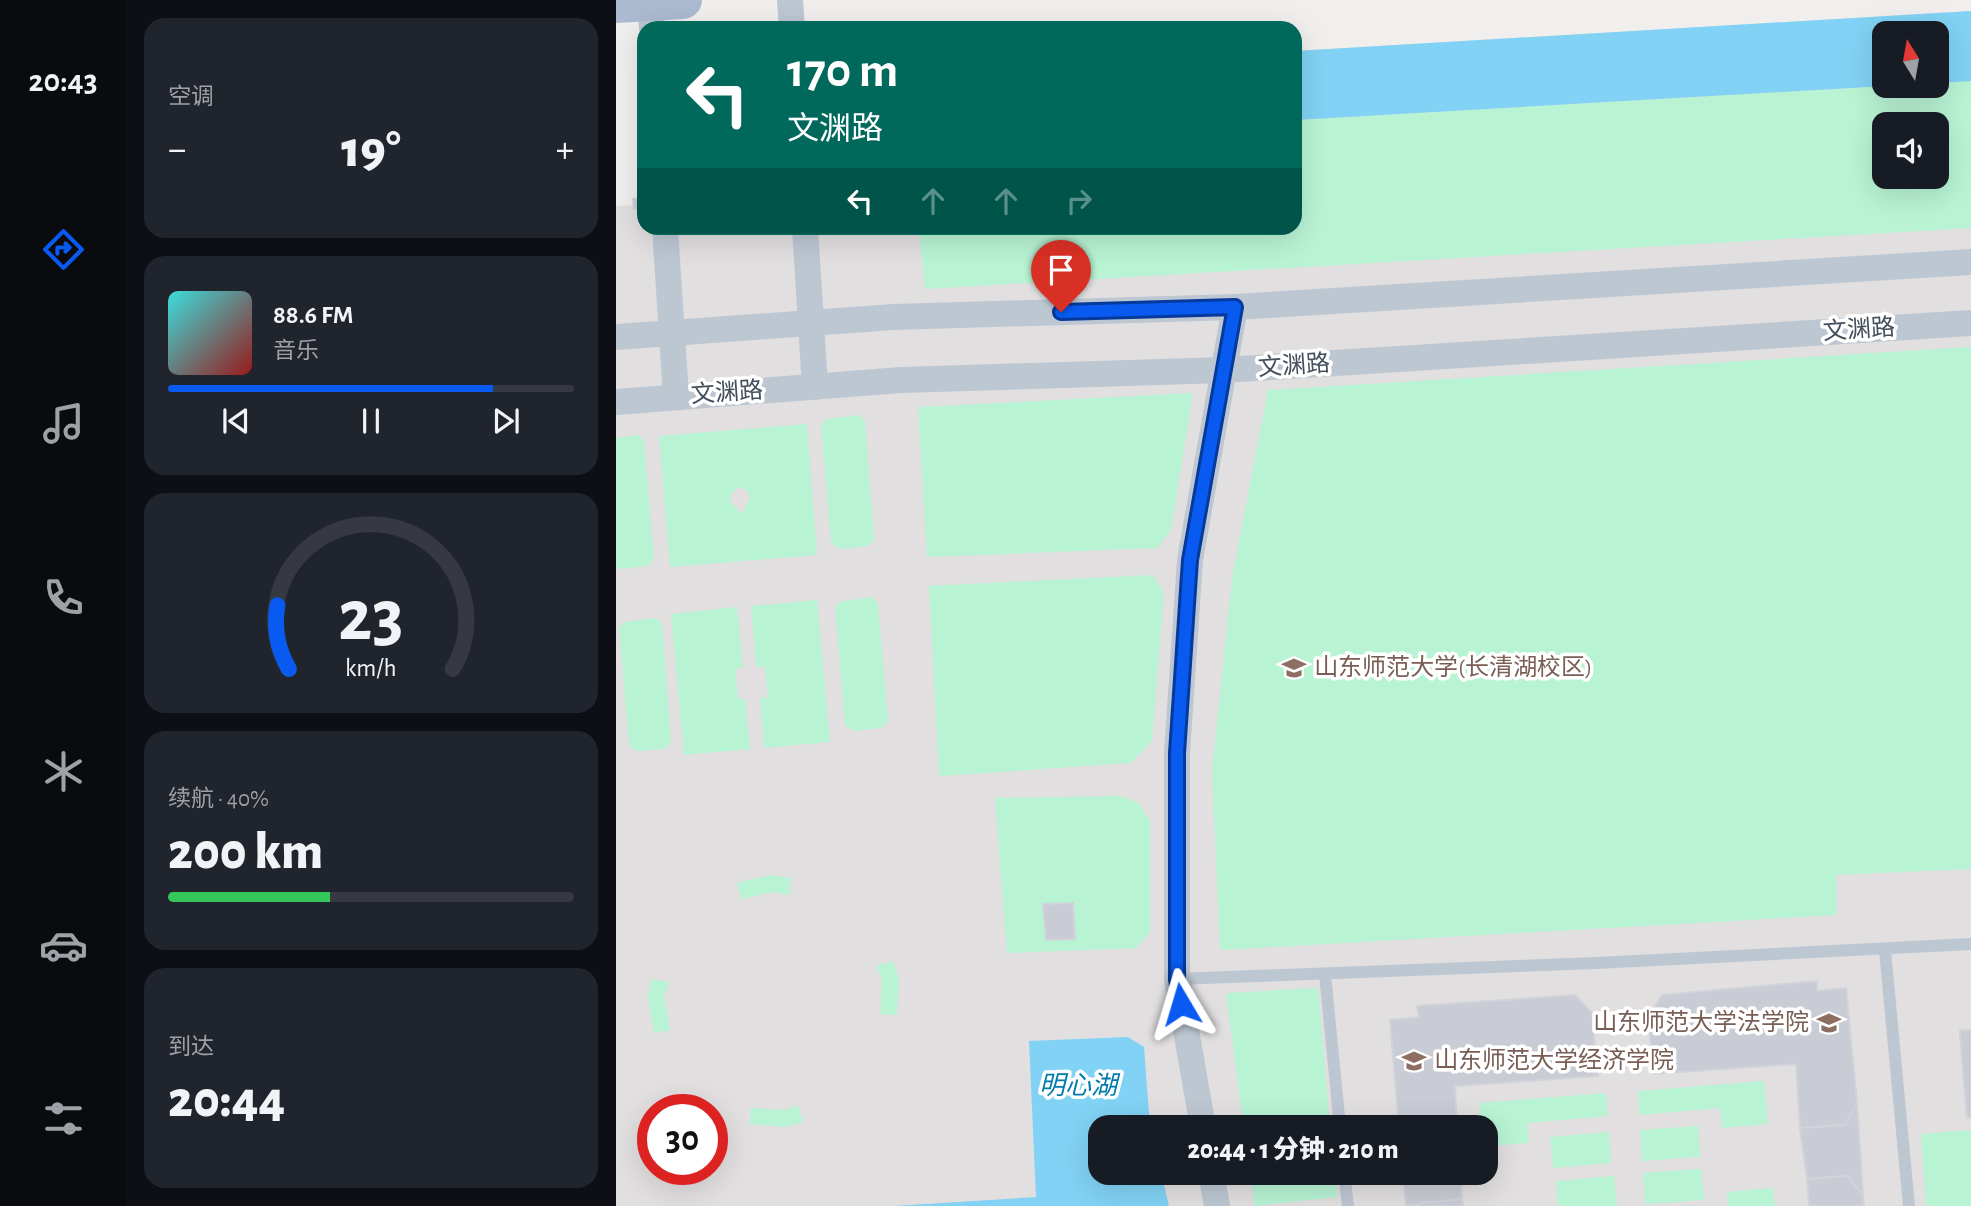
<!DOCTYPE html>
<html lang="zh">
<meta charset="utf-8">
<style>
:root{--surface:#171b24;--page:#20242c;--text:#f1f3f6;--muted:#9ea1a6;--line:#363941;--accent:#085af0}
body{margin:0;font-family:"Alegreya Sans","Noto Sans SC",sans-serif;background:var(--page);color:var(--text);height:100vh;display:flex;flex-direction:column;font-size:26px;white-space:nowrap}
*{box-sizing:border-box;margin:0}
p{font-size:23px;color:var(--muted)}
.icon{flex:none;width:38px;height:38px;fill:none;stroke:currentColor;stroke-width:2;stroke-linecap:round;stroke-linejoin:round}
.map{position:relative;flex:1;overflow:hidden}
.side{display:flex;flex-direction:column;gap:18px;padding:18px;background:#0d0f14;width:490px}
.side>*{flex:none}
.banner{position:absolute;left:21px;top:21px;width:665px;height:214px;border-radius:21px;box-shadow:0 7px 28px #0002;background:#00695c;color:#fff;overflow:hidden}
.needle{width:46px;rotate:349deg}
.tools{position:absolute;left:1256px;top:21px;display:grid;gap:14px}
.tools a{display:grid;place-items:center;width:77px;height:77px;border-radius:14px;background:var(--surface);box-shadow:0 7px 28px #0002;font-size:35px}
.speed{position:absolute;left:21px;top:1094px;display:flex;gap:14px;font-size:35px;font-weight:700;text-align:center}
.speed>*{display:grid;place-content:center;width:91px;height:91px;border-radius:50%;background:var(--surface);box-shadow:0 7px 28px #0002;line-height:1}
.speed .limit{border:10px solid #d22;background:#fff;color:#111}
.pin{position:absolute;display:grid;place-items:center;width:60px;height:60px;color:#fff;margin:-72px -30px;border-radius:50% 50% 50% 0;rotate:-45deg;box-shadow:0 0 7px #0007}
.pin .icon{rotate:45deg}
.me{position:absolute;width:77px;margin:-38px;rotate:353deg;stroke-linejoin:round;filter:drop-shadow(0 0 5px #0008)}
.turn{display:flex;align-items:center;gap:24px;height:147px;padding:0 35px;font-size:32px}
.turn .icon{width:91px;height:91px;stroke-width:2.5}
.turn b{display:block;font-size:49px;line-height:60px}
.lanes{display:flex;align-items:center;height:66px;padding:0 35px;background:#0003;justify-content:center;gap:35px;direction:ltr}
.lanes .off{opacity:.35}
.big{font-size:52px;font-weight:800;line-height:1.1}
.side .widget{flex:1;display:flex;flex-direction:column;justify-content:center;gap:10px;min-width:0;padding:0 24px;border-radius:21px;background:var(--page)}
.side .dial{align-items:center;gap:0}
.dial svg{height:182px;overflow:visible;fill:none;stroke:var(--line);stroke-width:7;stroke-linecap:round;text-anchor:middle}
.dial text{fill:var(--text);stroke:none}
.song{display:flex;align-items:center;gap:21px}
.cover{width:84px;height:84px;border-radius:10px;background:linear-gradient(135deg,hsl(180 70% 55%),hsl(0 70% 35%))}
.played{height:7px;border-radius:4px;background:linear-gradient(90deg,var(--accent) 80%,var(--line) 80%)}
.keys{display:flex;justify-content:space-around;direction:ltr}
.heat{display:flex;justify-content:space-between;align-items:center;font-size:38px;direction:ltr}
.charge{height:10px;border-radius:5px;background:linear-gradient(90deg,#34c759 40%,var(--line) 0)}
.trip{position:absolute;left:472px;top:1115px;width:410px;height:70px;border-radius:21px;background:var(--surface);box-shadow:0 7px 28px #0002;font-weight:800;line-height:70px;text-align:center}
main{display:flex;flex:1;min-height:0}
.tab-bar{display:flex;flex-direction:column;width:126px;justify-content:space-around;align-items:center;background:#090b0e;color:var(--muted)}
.tab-bar .icon{width:49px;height:49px}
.tab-bar .active{color:var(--accent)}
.tab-bar b{font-size:32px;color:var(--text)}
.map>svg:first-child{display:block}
</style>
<main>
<nav class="tab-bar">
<b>20:43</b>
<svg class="icon active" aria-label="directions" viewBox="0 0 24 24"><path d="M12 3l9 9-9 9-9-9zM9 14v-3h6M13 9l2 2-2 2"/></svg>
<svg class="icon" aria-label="music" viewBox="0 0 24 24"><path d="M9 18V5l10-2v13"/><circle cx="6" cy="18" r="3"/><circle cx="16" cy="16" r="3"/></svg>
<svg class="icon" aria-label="phone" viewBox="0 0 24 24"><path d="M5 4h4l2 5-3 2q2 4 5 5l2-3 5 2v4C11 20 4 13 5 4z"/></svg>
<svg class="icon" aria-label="climate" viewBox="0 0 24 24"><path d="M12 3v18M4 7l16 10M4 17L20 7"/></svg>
<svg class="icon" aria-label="car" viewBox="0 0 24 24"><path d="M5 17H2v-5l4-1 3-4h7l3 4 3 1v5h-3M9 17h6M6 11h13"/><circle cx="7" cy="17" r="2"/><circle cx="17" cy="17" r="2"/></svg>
<svg class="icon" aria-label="filters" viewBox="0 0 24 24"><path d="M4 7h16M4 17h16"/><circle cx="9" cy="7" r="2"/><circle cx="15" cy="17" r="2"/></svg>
</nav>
<section class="side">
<div class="widget"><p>空调</p>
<div class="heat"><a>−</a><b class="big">19°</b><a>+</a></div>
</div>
<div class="widget">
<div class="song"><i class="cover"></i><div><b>88.6 FM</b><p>音乐</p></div></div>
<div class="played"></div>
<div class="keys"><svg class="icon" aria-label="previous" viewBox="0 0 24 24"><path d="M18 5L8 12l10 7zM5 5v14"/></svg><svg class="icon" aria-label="pause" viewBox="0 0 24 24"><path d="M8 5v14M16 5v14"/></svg><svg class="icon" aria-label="next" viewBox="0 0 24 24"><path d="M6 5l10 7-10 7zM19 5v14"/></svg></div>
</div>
<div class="widget dial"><svg viewBox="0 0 100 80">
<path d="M14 69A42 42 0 1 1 86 69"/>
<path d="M14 69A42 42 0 0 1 9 41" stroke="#085af0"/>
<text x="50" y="56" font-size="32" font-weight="700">23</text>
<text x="50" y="72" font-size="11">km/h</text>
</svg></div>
<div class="widget"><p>续航 · 40%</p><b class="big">200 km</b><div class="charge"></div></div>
<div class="widget"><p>到达</p><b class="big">20:44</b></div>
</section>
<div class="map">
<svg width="1355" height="1206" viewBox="0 0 1355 1206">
<rect width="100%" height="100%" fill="#f1eeee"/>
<!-- education -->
<path fill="#e2dfe0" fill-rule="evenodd" d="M1355,11V1206H0V206L28,205V228H679V51ZM1269,33H1321V86H1269ZM1269,124H1321V177H1269ZM37,1110H96V1169H37ZM485,1127H870V1172H485Z"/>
<!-- green -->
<g fill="#b8f3d4" fill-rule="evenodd">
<path d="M1355,81V228L309,289L303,228H679V120L1270,86H1321V83ZM1269,124H1321V177H1269Z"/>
<path d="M1355,347V869L1220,875V915L604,950L596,771L616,578L652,390Z"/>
<path d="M577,393L555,530L541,548L311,557L302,407Z"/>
<path d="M242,415L249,421L258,539L252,546L224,549L215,543L205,424L212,419Z"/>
<path d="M191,424L201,555L54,567L43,436ZM122,487L131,490L134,498L126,514L114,501L115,494Z"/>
<path d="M22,435L28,441L38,559L32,566L3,569L0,566V438Z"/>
<path d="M536,575L548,593L536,741L515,763L323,776L313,586Z"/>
<path d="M256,597L262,603L272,721L266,728L237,731L229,725L219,606L226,601Z"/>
<path d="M201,600L214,742L148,748L144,698L152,697L149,667H140L135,606Z"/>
<path d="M121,607L127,668L119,669L122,699H129L134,749L68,755L55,614Z"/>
<path d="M39,618L46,623L55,742L49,749L21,751L13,746L3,627L9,622Z"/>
<path d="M505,796L523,803L534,821V933L520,948L391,953L379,798Z"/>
<path d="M156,875L175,878L173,895L158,892L125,899L121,883Z"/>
<path d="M277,961L283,980L281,1015L264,1014L266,980L260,966Z"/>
<path d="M35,979L53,982L48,996L54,1030L38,1033L32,998Z"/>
<path d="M702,988L714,1127H628L610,993Z"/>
<path d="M1148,1081L1152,1124L1106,1128L1104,1108L1023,1115L1022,1091Z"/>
<path d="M990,1093L992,1116L911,1123L913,1143L870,1146V1127H865L863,1103Z"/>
<path d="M182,1105L187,1122L169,1127L133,1124L135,1108L169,1110Z"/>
<path d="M1082,1126L1084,1157L1026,1161L1024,1130Z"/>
<path d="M1355,1130V1206H1310L1305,1134Z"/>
<path d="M993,1132L995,1163L937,1168L934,1137Z"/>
<path d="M1085,1169L1088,1200L1029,1204L1027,1173Z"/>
<path d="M634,1173H719L721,1197L638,1206Z"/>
<path d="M998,1176L1001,1206H942L940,1181Z"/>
<path d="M1157,1188L1159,1206H1112L1111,1192Z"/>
</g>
<!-- water -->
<g fill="#81d2f4">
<path d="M1355,11V81L1321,83V33H1269L1270,86L679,120V51Z"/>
<path d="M512,1037L528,1047L534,1127H485V1172L545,1173L553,1206H278L420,1197L413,1041Z"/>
</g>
<!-- building -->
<g fill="#c9ccd4" stroke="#d1d3da" stroke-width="2">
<path d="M28,198V208L18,209L17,199Z"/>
<path d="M457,903L459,939L430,940L427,904Z"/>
<path d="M1201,981V991L1230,988L1241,1103L1229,1125L1184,1128L1180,1064L1037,1074L1033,1016L1046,995Z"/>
<path d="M959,995L976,1013L982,1076L839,1086L841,1127H783L774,1020L803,1017L801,1006Z"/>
<path d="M1355,1030V1117L1351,1118L1344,1031Z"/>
<path d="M1355,1030V1117L1351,1118L1344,1031Z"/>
<path d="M1241,1103L1247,1196L1232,1176L1191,1179L1184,1128L1229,1125Z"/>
<path d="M787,1172H844L846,1199L790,1206Z"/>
<path d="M1232,1176L1247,1196L1248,1206H1193L1191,1179Z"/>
<path d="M846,1199L847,1206H804L805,1203Z"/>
</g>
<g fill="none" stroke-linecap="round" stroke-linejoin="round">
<!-- service -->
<g stroke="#bdc7d2" stroke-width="12">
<path d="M1269,950L1293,1206"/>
<path d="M709,974L724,1127"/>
<path d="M561,979L980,963L1355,944"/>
<path d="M728,1172L732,1206"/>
</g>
<!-- minor -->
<g stroke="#bdc7d2" stroke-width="26">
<path d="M34,0L36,28"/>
<path d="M174,0L176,28"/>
<path d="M49,228L60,397"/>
<path d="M189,228L199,387"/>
<path d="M0,337L277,317L619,307L1355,262"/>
<path d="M0,402L285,380L608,370L1355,323"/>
<path d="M587,1127L561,979V753L574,560L619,307"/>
<path d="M595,1172L601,1206"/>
</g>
<!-- primary -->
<path stroke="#abbad0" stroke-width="38" d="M0,4L67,0"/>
</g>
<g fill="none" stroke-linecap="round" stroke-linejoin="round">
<!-- route casing -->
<g stroke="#053a9c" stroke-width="18">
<path id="route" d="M445,312L619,307L574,560L561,753V979L565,1004"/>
</g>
<!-- route -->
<use href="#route" stroke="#085af0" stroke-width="12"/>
</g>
<!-- icons -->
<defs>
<g id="university-bare" transform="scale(1.89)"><path d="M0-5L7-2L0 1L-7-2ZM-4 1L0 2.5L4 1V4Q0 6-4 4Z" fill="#8d6e63" stroke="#fff" stroke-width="2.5" paint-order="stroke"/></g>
</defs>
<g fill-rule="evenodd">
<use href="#university-bare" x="678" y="668"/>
<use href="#university-bare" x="1213" y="1023"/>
<use href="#university-bare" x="798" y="1061"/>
</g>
<g text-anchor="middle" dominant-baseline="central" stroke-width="7" stroke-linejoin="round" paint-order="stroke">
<!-- street labels -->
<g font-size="24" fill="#444f5d" stroke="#fff">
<text transform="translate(1243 330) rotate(-4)">文渊路</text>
<text transform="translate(678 366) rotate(-4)">文渊路</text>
<text transform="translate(111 393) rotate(-4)">文渊路</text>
</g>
<!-- education labels -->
<g font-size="24" fill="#785e54" stroke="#fff" text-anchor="start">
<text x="698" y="668">山东师范大学(长清湖校区)</text>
<text x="1193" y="1023" text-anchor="end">山东师范大学法学院</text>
<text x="818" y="1061">山东师范大学经济学院</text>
</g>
<!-- water labels -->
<g font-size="26" font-style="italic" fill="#017aac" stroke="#fff">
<text x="462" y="1086">明心湖</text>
</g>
</g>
</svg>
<div class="tools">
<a><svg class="needle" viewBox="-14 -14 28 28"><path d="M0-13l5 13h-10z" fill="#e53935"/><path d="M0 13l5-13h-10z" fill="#9ea1a6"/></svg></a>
<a><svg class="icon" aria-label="sound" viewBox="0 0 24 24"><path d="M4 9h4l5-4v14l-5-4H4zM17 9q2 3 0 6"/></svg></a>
</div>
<div class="speed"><div class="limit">30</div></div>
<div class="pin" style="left:445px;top:312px;background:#d93025"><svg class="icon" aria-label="arrive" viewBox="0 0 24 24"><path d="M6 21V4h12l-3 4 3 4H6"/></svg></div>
<svg class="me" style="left:565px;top:1004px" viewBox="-20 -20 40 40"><path d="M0-17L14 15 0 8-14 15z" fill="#085af0" stroke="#fff" stroke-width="4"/></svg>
<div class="trip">20:44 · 1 分钟 · 210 m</div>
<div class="banner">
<div class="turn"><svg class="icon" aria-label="left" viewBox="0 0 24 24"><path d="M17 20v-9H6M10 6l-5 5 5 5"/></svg><div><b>170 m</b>文渊路</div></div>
<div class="lanes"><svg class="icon" aria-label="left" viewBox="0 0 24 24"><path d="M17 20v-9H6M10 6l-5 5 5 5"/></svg><svg class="icon off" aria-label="ahead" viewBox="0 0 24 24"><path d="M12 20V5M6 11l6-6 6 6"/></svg><svg class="icon off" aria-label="ahead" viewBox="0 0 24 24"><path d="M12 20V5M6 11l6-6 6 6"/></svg><svg class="icon off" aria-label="right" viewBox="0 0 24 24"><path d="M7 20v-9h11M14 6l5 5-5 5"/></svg></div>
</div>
</div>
</main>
